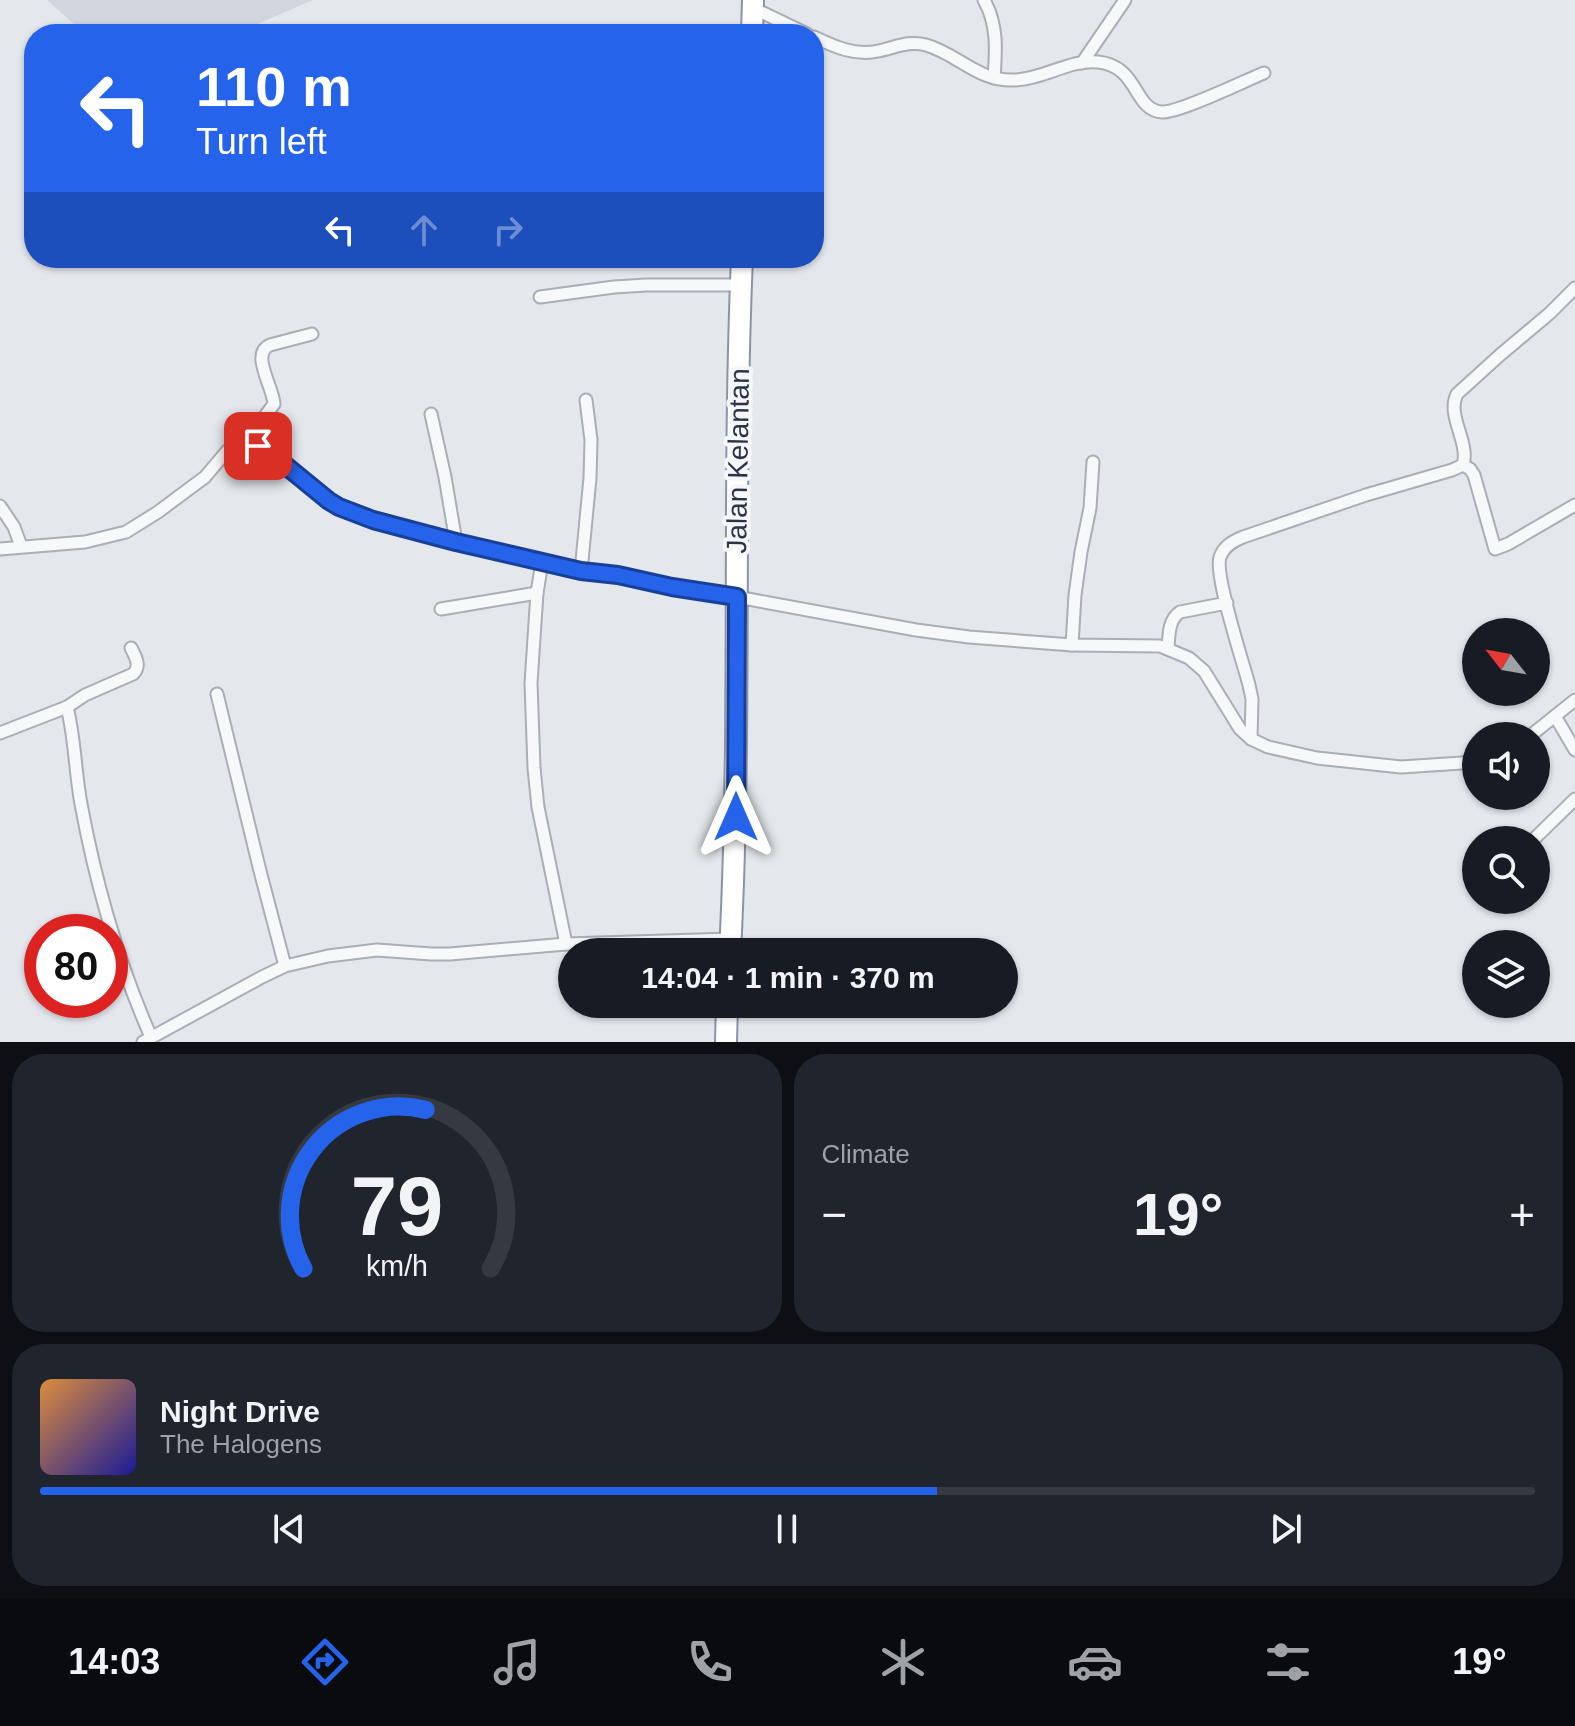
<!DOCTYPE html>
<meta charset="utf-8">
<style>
:root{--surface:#171b24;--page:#20242c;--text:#f1f3f6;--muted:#9ea1a6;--line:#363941;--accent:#2563eb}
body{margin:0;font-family:Helvetica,sans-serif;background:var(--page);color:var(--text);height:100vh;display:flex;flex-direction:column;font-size:30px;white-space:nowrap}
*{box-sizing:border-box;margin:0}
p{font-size:26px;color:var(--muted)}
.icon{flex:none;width:44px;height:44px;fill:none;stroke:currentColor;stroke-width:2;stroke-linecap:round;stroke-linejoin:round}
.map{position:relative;height:1042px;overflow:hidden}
.side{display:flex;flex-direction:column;gap:12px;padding:12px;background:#0d0f14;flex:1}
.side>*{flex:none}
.hud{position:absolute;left:24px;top:24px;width:800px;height:244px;border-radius:32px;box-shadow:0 2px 6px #0004;background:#2563eb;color:#fff;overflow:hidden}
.needle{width:52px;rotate:301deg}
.fabs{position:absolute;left:1462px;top:618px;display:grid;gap:16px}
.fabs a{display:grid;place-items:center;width:88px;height:88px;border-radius:50%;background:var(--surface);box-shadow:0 2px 6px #0004;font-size:40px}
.speed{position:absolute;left:24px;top:914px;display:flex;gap:16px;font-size:40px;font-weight:700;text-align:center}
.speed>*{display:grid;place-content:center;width:104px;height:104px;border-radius:50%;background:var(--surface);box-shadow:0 2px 6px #0004;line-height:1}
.speed .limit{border:12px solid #d22;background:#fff;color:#111}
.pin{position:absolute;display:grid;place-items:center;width:68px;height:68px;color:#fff;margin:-34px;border-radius:16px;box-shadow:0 4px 12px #0006}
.me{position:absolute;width:88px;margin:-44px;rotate:0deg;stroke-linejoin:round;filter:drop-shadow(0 0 6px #0008)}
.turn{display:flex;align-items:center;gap:28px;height:168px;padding:0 40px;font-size:36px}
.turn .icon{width:104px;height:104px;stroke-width:2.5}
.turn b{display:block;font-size:56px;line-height:68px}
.lanes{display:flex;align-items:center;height:76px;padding:0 40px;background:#0003;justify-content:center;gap:40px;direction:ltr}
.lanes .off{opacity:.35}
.big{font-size:60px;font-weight:700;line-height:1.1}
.side .card{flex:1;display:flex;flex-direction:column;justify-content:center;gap:12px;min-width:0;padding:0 28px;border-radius:32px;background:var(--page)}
.side .dial{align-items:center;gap:0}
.dial svg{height:208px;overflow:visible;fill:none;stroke:var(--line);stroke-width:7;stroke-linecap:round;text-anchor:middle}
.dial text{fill:var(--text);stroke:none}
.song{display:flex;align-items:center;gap:24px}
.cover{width:96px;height:96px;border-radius:12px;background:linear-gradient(135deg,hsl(30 70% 55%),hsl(240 70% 35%))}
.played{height:8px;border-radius:4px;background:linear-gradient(90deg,var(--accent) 60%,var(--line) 60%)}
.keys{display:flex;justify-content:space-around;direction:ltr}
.heat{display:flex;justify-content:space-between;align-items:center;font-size:44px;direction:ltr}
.side .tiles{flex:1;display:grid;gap:12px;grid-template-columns:1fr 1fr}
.card:last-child{grid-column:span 2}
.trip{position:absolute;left:558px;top:938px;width:460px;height:80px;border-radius:40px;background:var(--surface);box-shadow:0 2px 6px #0004;font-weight:700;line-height:80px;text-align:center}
.tab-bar{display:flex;height:128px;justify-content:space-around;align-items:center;background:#090b0e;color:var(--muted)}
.tab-bar .icon{width:56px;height:56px}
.tab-bar .on{color:var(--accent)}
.tab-bar b{font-size:36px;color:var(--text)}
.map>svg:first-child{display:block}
</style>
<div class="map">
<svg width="1575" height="1042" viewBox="0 0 1575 1042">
<rect width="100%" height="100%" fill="#e4e7ec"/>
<!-- built -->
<path fill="#d2d6de" d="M47,0H313L234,34H85Z"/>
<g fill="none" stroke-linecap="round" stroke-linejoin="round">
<!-- street casing -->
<g stroke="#a9aeb7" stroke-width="15">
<g id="street">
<path d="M984,0C998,25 996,50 994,78"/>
<path d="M753,8L807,34"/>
<path d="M814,37C835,47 855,56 878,51C894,48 909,40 926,45C958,54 978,82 1015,80C1044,79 1070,59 1098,62C1139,66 1133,110 1162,112C1179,113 1244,81 1264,73"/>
<path d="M1082,63L1125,0"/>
<path d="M540,297L614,287L646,285H741"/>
<path d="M431,414L445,477L456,542"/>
<path d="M252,444L259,424L274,404C273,386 250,354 270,345L312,334"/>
<path d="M1463,465L1470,469L1474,475L1495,549L1508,544L1575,505"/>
<path d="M0,506L14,527L21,546"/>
<path d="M0,549L85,542L126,532L158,512L205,477L227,451L236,445L252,444L269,452L339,507L373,520L456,542L581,571L618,575L672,587L737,597L916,630L969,637L1072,645L1160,646L1189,658L1204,671L1240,729L1251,739L1268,747L1317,758L1401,767L1462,763L1476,759"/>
<path d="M542,562L537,593L531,683L534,768L538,807L566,944"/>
<path d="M581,571L590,478L591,440L586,400"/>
<path d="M441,609L537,593"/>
<path d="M1072,645L1075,595L1081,552L1090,508L1093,462"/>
<path d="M1168,649C1169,636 1168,620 1180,612L1227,603"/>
<path d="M217,694L260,871L285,966"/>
<path d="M67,707C75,738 75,772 81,804C96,885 118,962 151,1037"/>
<path d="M1555,716L1575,750"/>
<path d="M0,733L67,707L85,695L133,674C141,667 136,657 131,648"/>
<path d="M1530,736L1575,700"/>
<path d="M1251,739L1252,699L1249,685C1243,662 1214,575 1220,557C1224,546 1233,541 1243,537L1366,495L1452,470L1463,465C1470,442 1446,416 1457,394L1500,355L1550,313L1575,288"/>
<path d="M1533,840L1575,799"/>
<path d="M143,1042L262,977L285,966L328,956L377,950L431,954H450L566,944L731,939"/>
</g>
</g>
<!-- highway casing -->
<g stroke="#8b94a3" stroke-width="24">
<g id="highway">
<path d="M752,34L753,0"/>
<path d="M730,952C742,721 732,489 742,258"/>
<path d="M726,1042L727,1004"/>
</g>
</g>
<!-- street -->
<use href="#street" stroke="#f7f8fa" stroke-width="11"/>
<!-- highway -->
<use href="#highway" stroke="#fff" stroke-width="20"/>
</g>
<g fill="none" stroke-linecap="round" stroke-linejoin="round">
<!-- route casing -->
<g stroke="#184099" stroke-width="20">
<path id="route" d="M258,446L269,452L329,501L339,507L373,520L456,542L581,571L618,575L672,587L737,597L736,817"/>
</g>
<!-- route -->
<use href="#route" stroke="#2563eb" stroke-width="14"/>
</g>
<g text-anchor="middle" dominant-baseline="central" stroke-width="8" stroke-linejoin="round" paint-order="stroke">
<!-- street labels -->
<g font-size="28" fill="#2b3445" stroke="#f4f6f9">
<text transform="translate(738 461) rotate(-89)">Jalan Kelantan</text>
</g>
</g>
</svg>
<div class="fabs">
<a><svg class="needle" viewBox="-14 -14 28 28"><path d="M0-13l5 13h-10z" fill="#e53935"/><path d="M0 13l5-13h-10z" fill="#9ea1a6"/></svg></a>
<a><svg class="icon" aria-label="sound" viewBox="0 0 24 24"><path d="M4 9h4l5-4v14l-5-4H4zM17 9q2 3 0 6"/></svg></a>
<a><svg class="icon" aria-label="search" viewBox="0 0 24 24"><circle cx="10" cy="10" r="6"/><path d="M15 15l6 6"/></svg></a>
<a><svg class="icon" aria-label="layers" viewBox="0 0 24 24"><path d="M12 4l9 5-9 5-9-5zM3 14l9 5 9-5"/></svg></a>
</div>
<div class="speed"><div class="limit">80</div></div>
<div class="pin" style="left:258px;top:446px;background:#d93025"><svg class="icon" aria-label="arrive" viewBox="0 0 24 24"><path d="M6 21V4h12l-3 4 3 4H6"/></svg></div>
<svg class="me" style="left:736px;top:817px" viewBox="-20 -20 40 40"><path d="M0-17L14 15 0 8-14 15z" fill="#2563eb" stroke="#fff" stroke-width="4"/></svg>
<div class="trip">14:04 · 1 min · 370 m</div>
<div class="hud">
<div class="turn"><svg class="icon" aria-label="left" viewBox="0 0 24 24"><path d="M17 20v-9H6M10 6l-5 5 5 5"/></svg><div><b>110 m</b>Turn left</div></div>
<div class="lanes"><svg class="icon" aria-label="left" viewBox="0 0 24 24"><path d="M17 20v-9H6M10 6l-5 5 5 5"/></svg><svg class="icon off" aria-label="ahead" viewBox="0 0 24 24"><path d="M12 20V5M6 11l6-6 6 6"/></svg><svg class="icon off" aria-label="right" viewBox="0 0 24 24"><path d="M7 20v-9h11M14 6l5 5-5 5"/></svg></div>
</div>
</div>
<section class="side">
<div class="tiles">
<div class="card dial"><svg viewBox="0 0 100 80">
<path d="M14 69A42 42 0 1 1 86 69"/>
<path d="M14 69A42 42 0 0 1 61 8" stroke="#2563eb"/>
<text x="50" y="56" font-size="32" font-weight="700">79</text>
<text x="50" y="72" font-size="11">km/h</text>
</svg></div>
<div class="card"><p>Climate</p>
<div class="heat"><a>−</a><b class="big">19°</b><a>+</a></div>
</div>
<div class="card">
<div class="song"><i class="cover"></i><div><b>Night Drive</b><p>The Halogens</p></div></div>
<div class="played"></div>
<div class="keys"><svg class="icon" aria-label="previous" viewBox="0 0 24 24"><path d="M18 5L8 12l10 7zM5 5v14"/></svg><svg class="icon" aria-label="pause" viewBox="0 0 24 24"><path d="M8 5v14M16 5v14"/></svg><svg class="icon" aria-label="next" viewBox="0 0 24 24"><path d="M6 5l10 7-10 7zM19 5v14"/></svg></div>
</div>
</div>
</section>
<nav class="tab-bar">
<b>14:03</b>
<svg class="icon on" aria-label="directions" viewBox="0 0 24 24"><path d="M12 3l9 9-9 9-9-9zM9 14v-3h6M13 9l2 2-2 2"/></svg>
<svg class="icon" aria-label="music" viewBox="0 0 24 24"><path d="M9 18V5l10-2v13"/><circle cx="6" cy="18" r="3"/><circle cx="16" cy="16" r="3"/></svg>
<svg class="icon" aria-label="phone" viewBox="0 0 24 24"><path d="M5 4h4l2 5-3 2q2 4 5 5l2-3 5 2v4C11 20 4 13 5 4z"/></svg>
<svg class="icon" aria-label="climate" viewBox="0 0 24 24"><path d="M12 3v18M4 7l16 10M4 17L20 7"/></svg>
<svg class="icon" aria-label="car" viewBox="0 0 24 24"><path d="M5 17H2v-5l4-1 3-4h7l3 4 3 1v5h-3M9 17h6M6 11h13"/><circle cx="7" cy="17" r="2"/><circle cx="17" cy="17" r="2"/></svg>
<svg class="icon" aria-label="filters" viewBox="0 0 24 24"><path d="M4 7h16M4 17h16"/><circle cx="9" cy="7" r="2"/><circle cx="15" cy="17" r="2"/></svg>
<b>19°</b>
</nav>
